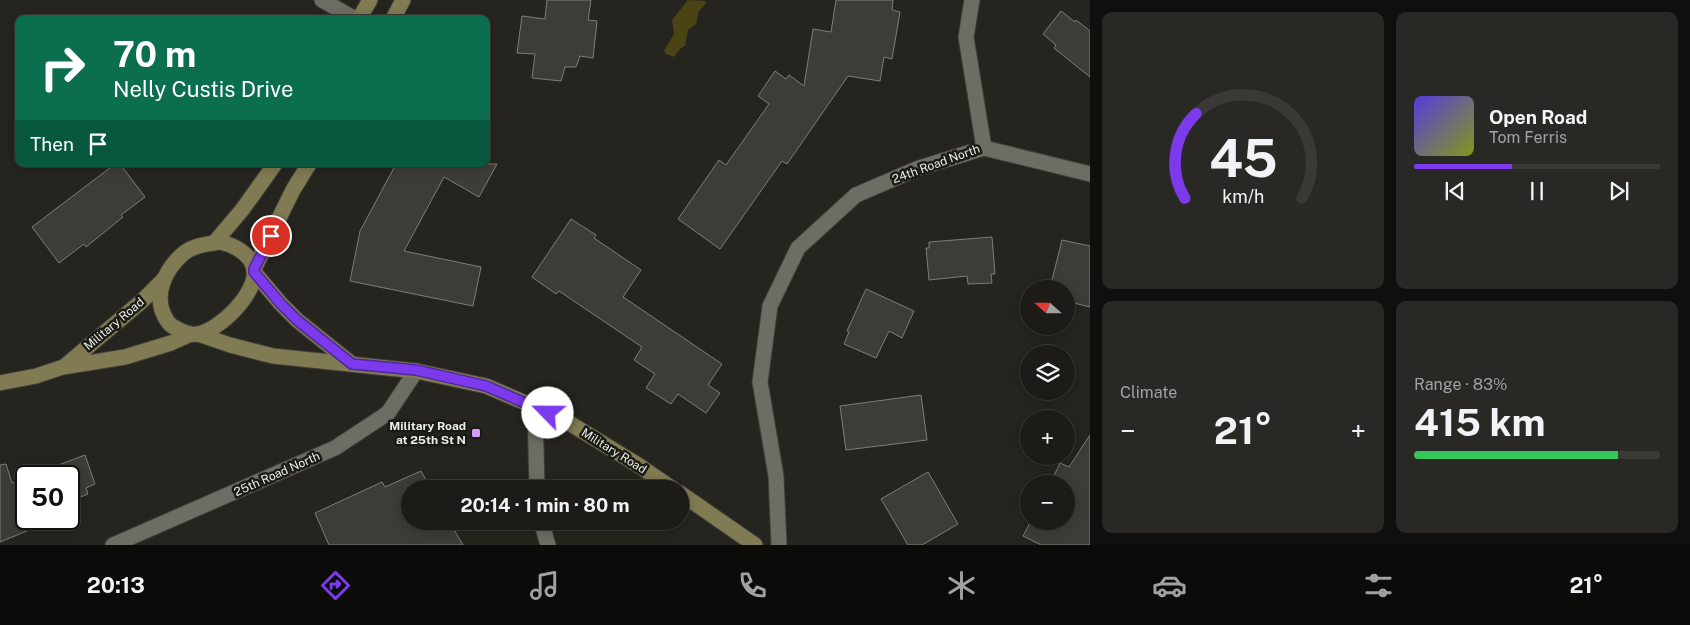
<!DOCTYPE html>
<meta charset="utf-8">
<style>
:root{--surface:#1c1b17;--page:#292824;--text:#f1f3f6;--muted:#a0a1a1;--line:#3a3936;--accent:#7c3aed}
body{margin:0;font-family:"Public Sans",sans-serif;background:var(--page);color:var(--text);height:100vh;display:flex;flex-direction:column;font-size:19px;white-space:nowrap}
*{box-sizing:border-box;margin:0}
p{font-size:16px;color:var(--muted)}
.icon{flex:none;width:28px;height:28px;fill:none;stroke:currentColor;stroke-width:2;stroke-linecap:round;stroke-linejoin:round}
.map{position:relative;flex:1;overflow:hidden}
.details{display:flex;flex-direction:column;gap:12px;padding:12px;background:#0f0f0d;width:600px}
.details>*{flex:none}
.guide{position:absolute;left:15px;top:15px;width:475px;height:152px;border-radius:10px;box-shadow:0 2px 12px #0003,0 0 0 1px var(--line);background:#0b6e4f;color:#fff;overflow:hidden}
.needle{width:32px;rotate:291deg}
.controls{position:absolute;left:1020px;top:280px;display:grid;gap:10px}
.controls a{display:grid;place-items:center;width:55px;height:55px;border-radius:50%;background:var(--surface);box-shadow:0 2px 12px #0003,0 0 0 1px var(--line);font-size:25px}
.speed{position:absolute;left:15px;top:465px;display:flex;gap:10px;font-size:25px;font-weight:700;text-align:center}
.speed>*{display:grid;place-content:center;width:65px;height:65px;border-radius:50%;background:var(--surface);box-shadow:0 2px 12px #0003,0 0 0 1px var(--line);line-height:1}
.speed .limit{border:2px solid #111;border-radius:8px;background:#fff;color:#111}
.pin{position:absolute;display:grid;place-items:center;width:42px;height:42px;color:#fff;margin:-21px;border:2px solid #fff;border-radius:50%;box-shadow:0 1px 5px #0007}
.me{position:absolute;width:55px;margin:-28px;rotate:293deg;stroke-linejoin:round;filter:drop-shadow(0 0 4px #0008)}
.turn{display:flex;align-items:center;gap:18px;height:105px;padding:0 15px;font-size:22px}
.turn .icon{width:65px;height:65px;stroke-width:2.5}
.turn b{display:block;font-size:35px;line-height:42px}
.then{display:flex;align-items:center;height:48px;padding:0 15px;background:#0003;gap:10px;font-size:19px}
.big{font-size:38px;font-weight:700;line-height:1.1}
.details .card{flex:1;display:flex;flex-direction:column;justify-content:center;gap:8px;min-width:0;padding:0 18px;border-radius:10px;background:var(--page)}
.details .dial{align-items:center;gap:0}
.dial svg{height:130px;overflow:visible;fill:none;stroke:var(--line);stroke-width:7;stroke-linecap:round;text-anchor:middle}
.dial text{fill:var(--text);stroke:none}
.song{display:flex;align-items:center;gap:15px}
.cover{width:60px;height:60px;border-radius:8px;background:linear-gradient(135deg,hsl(250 70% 55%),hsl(70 70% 35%))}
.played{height:5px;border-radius:2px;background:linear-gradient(90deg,var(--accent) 40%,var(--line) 40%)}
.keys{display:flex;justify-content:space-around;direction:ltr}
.heat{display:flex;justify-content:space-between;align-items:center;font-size:28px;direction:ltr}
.charge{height:8px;border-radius:4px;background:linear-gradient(90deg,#34c759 83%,var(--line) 0)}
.details .tiles{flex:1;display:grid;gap:12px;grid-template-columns:repeat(2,1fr)}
.trip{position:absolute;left:401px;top:480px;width:288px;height:50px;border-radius:25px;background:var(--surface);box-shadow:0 2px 12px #0003,0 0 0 1px var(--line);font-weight:700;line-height:50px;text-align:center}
.tabs{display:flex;height:80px;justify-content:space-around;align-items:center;background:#0b0b09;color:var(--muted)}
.tabs .icon{width:35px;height:35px}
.tabs .current{color:var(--accent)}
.tabs b{font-size:22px;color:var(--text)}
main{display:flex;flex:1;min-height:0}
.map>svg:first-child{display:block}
</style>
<main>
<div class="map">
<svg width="1090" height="545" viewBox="0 0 1090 545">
<rect width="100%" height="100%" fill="#25241f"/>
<!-- water -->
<path fill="#4a4415" d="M688,0L706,1L705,5L699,11L696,24L688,30L685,46L681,48L674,57L666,54L664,51L674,34L672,20Z"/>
<!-- building -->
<g fill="#3d3c36" stroke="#7e7d76">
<path d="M547,0H591L588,20L597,21L593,58L580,56L576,67H565L561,81L532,78L535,54L517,53L522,16L545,19Z"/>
<path d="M836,0H893L892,10L900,12L892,59L884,57L880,81L848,76L787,164L782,161L720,249L678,219L719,160L726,165L769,104L758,96L775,71L786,79L789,75L804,86L813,29L831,32Z"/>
<path d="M1061,11L1075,22L1076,20L1090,31V77L1054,48L1056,45L1043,34Z"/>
<path d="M115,164H120L145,197L121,215L123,217L86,247L84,244L59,263L32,227Z"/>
<path d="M396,164H497L479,197L444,177L404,251L481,267L473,306L350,281L360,231Z"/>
<path d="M571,219L596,235L594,238L641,270L623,297L722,364L708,385L720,393L706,413L678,394L671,404L646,388L655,374L634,360L642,347L559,291L556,294L532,277Z"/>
<path d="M992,237L995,274H991L992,283L968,284L967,276L929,280L926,248H929V242Z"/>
<path d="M1062,240L1090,246V307L1066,301V289H1053L1055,281L1052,280Z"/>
<path d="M866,289L914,311L902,338L889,331L876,358L844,344L849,332L847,331Z"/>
<path d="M921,395L927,440L846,450L840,406Z"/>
<path d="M1090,435V545H1041L1023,536L1031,521H1066V484H1050L1060,463L1069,467Z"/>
<path d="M85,455L95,484L86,488L88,494L76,499L77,502L69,505V476H29Z"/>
<path d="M6,464L12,483L26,477V519H35L36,521L25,525L27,531L0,542V465Z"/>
<path d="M421,471L431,489H410V521H449L463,545H329L315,513L382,482L385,487Z"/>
<path d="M928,472L958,524L922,545H908L881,499Z"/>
</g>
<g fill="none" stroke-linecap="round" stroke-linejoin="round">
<!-- street casing -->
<g stroke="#3f3e39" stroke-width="17">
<g id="street">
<path d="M322,0L355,19"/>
<path d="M972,0L966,37L984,148"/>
<path d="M984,148L1090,174"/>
<path d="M535,407L537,489"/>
<path d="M541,521L548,545"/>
<path d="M113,545L335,448L388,413L416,371"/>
<path d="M779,545L776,476L760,382L770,306L798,248L856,195L919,168L984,148"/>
</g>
</g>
<!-- secondary casing -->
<g stroke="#3f3e39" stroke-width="17">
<g id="secondary">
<path d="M359,19L370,0"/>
<path d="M393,19L403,0"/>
<path d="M220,242C234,245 251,254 254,269C258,293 219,331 197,334C189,336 179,330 172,326C169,324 167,321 165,317C153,295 165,269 184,253C194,245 208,244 220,242Z"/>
<path d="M214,243L242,210L275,164"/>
<path d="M254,269L293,190L309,164"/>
<path d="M254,272L281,304L297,320L352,364"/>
<path d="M198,334L230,345L273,356L416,371L486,386L561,418L638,465L673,489"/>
<path d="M65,366L142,301L163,280"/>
<path d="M0,383L36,376L63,367L125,357L171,343L191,334"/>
<path d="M680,493L755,545"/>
</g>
</g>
<!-- street -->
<use href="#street" stroke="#6d6d66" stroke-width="15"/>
<!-- secondary -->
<use href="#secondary" stroke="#807b52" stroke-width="15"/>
</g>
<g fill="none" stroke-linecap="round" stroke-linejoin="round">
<!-- route casing -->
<g stroke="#51269a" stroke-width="12">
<path id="route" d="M271,236L254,269V272L281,304L297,320L352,364L416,370L486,386L548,413"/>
</g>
<!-- route -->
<use href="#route" stroke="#7c3aed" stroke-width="9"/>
</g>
<!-- markers -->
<rect fill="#d59bfb" stroke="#1b1b15" stroke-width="2" x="471" y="428" width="10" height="10" rx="2.5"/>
<g text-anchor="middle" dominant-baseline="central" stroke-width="5" stroke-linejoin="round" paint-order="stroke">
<!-- street labels -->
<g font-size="12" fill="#ebebe7" stroke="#1b1b15">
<text transform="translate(936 164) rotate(-20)">24th Road North</text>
<text transform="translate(114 324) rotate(-40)">Military Road</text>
<text transform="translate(614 451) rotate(32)">Military Road</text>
<text transform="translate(277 474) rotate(-24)">25th Road North</text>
</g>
<!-- poi labels -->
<g font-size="12" font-weight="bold" fill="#ebebe7" stroke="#1b1b15" text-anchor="end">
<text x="466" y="426">Military Road<tspan x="466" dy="14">at 25th St N</tspan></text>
</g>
</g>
</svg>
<div class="controls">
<a><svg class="needle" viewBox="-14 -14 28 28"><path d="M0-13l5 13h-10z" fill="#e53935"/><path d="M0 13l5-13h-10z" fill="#a0a1a1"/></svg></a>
<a><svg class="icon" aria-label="layers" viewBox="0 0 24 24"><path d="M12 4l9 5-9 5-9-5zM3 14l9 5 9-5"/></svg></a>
<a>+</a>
<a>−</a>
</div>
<div class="speed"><div class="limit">50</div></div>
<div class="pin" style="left:271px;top:236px;background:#d93025"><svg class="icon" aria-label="arrive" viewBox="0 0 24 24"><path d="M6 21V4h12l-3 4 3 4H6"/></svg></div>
<svg class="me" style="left:548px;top:413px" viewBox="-20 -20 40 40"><circle r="19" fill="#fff"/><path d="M0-13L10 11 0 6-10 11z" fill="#7c3aed"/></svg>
<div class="trip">20:14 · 1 min · 80 m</div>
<div class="guide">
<div class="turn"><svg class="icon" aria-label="right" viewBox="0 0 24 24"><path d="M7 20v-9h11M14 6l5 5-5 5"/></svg><div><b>70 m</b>Nelly Custis Drive</div></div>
<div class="then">Then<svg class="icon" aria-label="arrive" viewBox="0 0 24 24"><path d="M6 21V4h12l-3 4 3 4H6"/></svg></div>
</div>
</div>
<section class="details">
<div class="tiles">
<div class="card dial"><svg viewBox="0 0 100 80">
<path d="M14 69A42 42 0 1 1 86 69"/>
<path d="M14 69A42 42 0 0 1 21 17" stroke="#7c3aed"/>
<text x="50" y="56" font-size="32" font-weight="700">45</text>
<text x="50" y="72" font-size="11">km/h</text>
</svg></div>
<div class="card">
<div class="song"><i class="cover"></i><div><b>Open Road</b><p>Tom Ferris</p></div></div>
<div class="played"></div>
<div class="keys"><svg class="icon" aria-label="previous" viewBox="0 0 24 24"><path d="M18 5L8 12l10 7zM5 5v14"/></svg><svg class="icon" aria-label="pause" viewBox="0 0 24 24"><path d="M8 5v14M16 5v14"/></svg><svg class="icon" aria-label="next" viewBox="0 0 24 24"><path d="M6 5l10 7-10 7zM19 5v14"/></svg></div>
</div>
<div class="card"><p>Climate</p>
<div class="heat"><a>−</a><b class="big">21°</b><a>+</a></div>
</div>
<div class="card"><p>Range · 83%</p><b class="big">415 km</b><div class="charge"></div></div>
</div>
</section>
</main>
<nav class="tabs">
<b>20:13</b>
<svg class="icon current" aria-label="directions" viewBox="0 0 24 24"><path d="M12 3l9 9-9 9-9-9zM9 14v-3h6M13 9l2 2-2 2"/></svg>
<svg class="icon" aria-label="music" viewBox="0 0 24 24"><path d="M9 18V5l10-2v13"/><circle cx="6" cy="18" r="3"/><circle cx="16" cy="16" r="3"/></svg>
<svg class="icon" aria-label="phone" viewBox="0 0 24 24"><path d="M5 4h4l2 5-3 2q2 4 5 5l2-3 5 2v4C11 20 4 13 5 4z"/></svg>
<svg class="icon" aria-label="climate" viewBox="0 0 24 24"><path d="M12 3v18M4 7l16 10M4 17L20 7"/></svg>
<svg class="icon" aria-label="car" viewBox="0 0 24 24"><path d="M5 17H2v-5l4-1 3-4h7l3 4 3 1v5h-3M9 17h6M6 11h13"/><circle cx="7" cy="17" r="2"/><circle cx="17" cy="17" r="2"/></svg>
<svg class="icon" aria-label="filters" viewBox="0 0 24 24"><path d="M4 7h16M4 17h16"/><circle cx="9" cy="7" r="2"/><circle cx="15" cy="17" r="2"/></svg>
<b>21°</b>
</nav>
